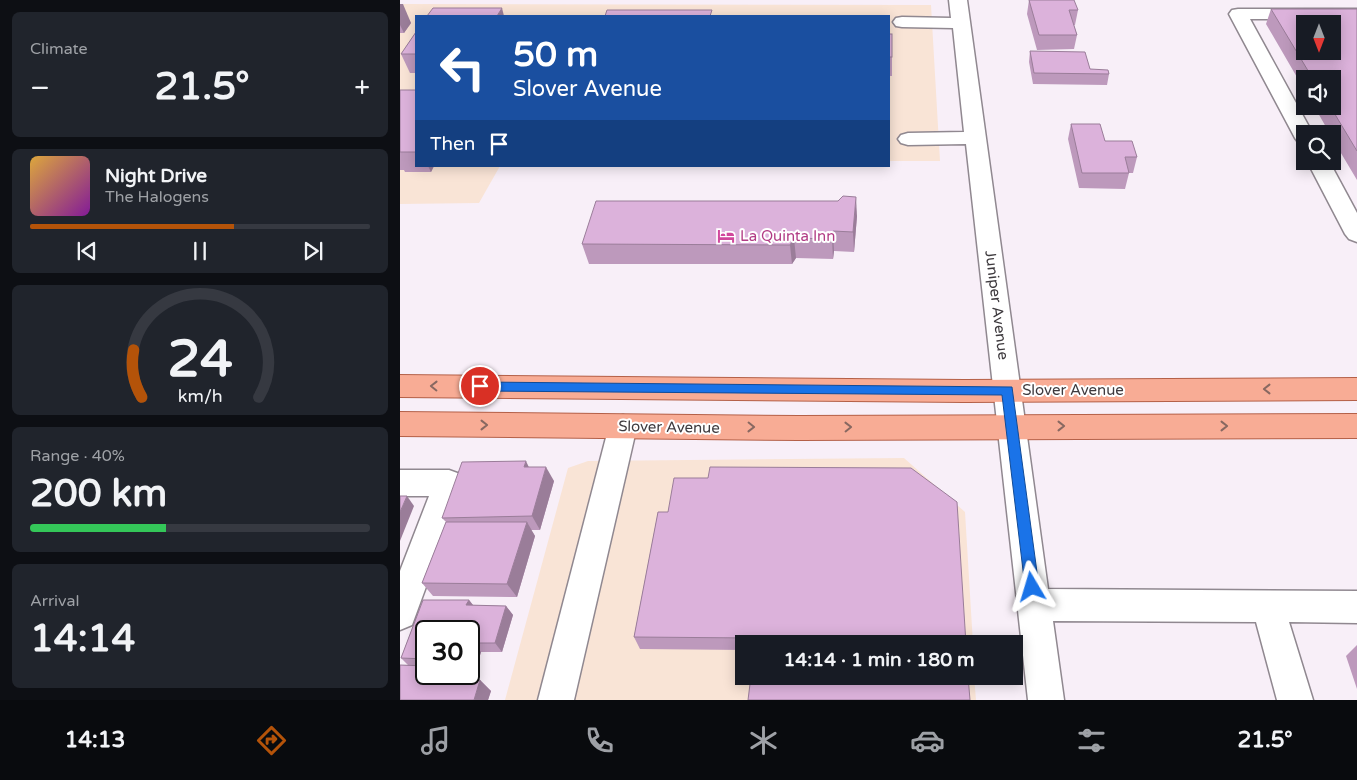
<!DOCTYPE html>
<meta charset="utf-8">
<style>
:root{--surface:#171b24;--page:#20242c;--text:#f1f3f6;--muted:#9ea1a6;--line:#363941;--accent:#b45309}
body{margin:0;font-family:"Varela Round",sans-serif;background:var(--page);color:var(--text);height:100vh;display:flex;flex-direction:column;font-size:19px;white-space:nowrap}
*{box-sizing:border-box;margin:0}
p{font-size:16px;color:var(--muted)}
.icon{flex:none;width:28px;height:28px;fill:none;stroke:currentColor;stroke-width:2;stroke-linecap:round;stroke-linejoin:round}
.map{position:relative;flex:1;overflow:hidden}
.drawer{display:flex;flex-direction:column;gap:12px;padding:12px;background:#0d0f14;width:400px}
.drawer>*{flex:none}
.guide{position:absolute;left:15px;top:15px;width:475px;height:152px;border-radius:0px;box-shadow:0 2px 12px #0003;background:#1a4fa0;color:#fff;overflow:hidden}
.needle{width:32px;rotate:180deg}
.buttons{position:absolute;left:896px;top:15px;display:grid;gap:10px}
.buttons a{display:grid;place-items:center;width:45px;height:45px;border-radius:0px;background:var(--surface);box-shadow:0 2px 12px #0003;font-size:25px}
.speed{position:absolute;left:15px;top:620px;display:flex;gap:10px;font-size:25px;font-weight:700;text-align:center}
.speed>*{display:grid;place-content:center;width:65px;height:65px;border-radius:50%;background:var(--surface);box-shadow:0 2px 12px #0003;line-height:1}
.speed .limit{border:2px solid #111;border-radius:8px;background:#fff;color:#111}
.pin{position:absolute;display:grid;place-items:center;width:42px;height:42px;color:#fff;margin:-21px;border:2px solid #fff;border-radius:50%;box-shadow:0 1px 5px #0007}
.me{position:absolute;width:55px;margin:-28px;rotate:353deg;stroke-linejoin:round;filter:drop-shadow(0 0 4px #0008)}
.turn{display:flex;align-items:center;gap:18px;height:105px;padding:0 15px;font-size:22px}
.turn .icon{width:65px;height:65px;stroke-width:2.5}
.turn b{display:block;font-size:35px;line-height:42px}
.then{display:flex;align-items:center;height:48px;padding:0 15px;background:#0003;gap:10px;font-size:19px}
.big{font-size:38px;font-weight:700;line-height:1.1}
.drawer .widget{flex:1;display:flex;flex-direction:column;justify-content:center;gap:8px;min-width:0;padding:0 18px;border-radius:8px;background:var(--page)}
.drawer .dial{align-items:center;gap:0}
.dial svg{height:130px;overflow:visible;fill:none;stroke:var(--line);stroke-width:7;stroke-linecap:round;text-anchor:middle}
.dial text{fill:var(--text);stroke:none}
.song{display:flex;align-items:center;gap:15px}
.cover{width:60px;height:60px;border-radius:8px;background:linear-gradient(135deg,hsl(40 70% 55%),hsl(290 70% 35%))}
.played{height:5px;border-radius:2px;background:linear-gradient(90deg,var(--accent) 60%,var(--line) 60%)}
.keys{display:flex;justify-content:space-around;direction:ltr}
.heat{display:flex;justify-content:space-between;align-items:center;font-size:28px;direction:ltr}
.charge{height:8px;border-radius:4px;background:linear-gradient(90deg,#34c759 40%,var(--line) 0)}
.trip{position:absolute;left:335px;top:635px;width:288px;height:50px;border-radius:0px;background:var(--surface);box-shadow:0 2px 12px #0003;font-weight:700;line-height:50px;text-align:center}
.tabs{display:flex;height:80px;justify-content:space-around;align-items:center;background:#090b0e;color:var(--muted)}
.tabs .icon{width:35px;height:35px}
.tabs .on{color:var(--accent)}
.tabs b{font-size:22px;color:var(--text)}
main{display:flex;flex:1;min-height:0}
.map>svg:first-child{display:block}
</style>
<main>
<section class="drawer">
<div class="widget"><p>Climate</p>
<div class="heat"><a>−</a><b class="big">21.5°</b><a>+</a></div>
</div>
<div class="widget">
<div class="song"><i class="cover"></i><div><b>Night Drive</b><p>The Halogens</p></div></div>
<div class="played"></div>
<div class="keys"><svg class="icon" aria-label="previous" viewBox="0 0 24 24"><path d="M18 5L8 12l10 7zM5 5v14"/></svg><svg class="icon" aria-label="pause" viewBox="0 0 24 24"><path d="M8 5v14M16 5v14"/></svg><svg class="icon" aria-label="next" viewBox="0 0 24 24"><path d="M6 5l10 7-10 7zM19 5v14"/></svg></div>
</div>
<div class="widget dial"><svg viewBox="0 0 100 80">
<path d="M14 69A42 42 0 1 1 86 69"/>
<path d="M14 69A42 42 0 0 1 9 40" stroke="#b45309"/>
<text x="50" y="56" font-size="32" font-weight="700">24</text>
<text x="50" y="72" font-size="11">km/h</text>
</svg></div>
<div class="widget"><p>Range · 40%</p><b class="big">200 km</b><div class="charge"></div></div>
<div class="widget"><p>Arrival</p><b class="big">14:14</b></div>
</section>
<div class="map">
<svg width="957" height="700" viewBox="0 0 957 700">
<rect width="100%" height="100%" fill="#f8eff8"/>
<!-- commercial -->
<g fill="#f9e4d6">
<path d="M0,4L531,5L540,161H489V16H16V166H100L79,203L0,204Z"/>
<path d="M504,458L565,512L573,644H344V676H574L576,700H105L168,468L188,461Z"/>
</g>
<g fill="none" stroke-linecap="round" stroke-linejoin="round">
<!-- minor casing -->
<g stroke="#908890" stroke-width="3">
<g id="minor">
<path d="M549,0H567L648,589L957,591V623L889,622L913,700H877L856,622L653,621L664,700H628L566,144L508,145L501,143L498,139L501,135L508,133L564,132L553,28L502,27L496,26L493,22L496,18L502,17L551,18Z"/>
<path d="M838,9H957V19H850L913,134H905V144L898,142L895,138L829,14L832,10Z"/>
<path d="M907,161H929L957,213V242L949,239L945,234Z"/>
<path d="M223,415L233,418L237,426L174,700H138L209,426L213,418Z"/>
<path d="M0,470H49L60,474L64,483L12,625L0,630V571L29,496H0Z"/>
</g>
</g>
<!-- major casing -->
<g stroke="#b46048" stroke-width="2">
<g id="major">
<path d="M0,375L564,380L957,378V400L564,402L0,397Z"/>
<path d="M0,412L399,416L957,414V438L399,440L0,436Z"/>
</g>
</g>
<!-- minor -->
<use href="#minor" fill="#fff" fill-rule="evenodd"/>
<!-- major -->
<use href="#major" fill="#f8ac95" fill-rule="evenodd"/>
</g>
<!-- wall -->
<g fill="#bd99bc">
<path d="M629,0L678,10L675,25H674L677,35L674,49L637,50L627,14Z"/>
<path d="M0,4L11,23L4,33H0Z"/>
<path d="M871,9H957V180L932,138V134H930L914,106H932V79H905V91L866,24Z"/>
<path d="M16,32V73H10L1,54Z"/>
<path d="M489,34L492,57V76H489Z"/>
<path d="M630,51L690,69L709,74L707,85L633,84L629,62Z"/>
<path d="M0,90H16V166H34L31,172H5L4,170H0Z"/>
<path d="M671,124L737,157L733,173H729L725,189L679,188L668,139Z"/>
<path d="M457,216L454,252L434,251L433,259L396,258L392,264H189L182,244Z"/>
<path d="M129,467L154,481L140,530H131L135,536L117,597L33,596L22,583L46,522L42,518Z"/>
<path d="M258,512L566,644H344V650L240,649L234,637Z"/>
<path d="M23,600H69L73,605L106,606L113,615L102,652H81L76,668H69V631H26V674H63L66,677L65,680H80L91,691L88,700H0V665H8L1,658Z"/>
<path d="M957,645V689L946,656Z"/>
</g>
<!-- shaded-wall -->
<g fill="#9a7d99">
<path d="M0,4H3L11,23L4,33L0,25Z"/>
<path d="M102,8L104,16H97Z"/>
<path d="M28,166H34L31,172Z"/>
<path d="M456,197L457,216L454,252L453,232Z"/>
<path d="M433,231L434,251L433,259L432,239Z"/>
<path d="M394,238L396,258L392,264L390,245Z"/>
<path d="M126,461L133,476L124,467Z"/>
<path d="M146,467L154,481L140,530L132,516Z"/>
<path d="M7,496L14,506L0,541V512Z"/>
<path d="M127,522L135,536L117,597L107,584Z"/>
<path d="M69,600L76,609L66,605Z"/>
<path d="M106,606L113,615L102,652L95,643Z"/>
<path d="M74,643L81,652L76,668L69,660Z"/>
<path d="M52,674H63L66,677L62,691L50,680Z"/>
<path d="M80,680L91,691L88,700H74Z"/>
</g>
<!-- building -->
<g fill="#dcb2db" stroke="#9a7d99" fill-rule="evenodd">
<path d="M629,0H674L678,10H669L677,35H639Z"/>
<path d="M33,8H102L97,16H27Z"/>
<path d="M871,9H957V151L930,106H932V79H913ZM905,24H932V51H905Z"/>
<path d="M207,10H312L310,16H205Z"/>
<path d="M16,32V54H1Z"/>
<rect x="489" y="34" width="3" height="23"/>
<path d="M630,51L685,52L690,69L708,70L709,74L634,73Z"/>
<rect x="0" y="90" width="16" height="62"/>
<path d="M671,124H700L705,141H732L737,157H725L729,173H682Z"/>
<path d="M443,196L456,197L453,232L433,231L432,239L394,238L390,245L182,244L196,201H438Z"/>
<path d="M126,461L124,467H146L132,516L42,518L62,462Z"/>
<path d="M310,467L511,468L557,502L566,644H354V638L234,637L258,512H268L274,478H308Z"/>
<path d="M0,496H7L0,512Z"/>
<path d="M46,522H127L107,584L22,583Z"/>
<path d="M23,600H69L66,605L106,606L95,643H74L69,660V631H26V659L1,658Z"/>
<path d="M0,665L26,666V674H52L50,680H80L74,700H0Z"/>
<path d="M351,676H568L570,700H348Z"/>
</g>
<!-- one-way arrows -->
<defs><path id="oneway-chevron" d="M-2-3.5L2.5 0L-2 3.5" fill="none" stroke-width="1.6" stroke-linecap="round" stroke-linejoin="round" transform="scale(1.25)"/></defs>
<g stroke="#886861">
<use href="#oneway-chevron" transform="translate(34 386) rotate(-179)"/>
<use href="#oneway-chevron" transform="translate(867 389) rotate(180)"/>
<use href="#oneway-chevron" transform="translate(84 425)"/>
<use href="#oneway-chevron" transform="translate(661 426)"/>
<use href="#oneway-chevron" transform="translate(824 426)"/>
<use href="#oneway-chevron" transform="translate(351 427) rotate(1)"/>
<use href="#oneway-chevron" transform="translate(448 427) rotate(-1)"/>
</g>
<!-- route -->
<path fill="#1a73e8" stroke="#114b97" d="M80,382L612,387L639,587L637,592L632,594L627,592L625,587L602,395L80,391L76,390L74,386L76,383Z"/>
<!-- icons -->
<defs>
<g id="hotel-bare" transform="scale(1.35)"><path d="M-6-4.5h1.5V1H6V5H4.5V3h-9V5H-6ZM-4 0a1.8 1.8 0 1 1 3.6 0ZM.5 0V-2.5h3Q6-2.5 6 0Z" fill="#d1479c" stroke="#fff" stroke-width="2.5" paint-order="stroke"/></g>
</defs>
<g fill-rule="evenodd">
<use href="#hotel-bare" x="326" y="236"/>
</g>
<g text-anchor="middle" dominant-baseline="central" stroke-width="4" stroke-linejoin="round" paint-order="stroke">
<!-- hotel labels -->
<g font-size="15" fill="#b23c85" stroke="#fff" text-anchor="start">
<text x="340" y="236">La Quinta Inn</text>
</g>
<!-- street labels -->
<g font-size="15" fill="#3e3a3e" stroke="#fff">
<text transform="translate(597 305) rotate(83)">Juniper Avenue</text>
<text x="673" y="390">Slover Avenue</text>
<text transform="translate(269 427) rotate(1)">Slover Avenue</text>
</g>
</g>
</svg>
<div class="buttons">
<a><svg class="needle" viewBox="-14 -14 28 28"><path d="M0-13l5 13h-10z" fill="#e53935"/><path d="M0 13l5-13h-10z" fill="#9ea1a6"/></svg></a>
<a><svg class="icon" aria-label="sound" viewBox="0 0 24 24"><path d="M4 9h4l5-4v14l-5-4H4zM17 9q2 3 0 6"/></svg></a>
<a><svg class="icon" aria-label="search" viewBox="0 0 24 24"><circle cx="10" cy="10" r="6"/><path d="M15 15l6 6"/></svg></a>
</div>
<div class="speed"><div class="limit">30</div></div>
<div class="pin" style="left:80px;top:386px;background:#d93025"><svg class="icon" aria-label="arrive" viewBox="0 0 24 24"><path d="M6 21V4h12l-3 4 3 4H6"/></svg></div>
<svg class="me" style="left:632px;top:587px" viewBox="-20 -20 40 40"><path d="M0-17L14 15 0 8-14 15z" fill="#1a73e8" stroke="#fff" stroke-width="4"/></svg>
<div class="trip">14:14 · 1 min · 180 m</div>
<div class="guide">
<div class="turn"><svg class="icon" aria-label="left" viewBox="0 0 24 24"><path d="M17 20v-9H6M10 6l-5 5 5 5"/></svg><div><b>50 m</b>Slover Avenue</div></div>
<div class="then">Then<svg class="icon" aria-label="arrive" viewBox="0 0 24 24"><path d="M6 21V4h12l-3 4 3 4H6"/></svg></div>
</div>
</div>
</main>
<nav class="tabs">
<b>14:13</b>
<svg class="icon on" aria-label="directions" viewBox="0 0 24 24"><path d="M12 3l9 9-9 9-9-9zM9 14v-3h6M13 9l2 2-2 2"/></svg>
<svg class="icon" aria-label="music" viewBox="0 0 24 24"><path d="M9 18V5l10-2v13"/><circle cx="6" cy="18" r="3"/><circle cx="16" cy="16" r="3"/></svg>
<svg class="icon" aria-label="phone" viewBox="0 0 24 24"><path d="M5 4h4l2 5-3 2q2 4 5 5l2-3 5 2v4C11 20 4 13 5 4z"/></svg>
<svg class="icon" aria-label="climate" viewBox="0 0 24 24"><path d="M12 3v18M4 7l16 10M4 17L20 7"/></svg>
<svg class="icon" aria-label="car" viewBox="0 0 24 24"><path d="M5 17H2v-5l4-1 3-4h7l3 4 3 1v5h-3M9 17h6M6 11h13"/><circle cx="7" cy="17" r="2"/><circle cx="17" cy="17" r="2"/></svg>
<svg class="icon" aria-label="filters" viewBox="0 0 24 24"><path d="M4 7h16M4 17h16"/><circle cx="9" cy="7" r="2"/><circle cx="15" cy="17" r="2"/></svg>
<b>21.5°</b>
</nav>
